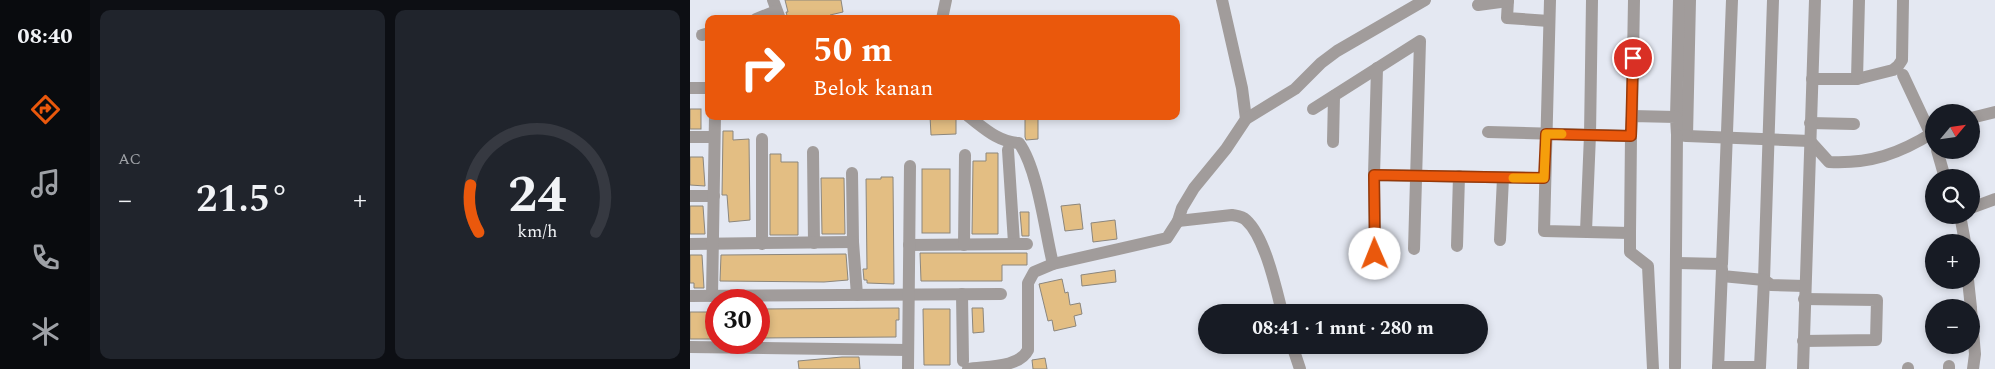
<!DOCTYPE html>
<html lang="id">
<meta charset="utf-8">
<style>
:root{--surface:#171b24;--page:#20242c;--text:#f1f3f6;--muted:#9ea1a6;--line:#363941;--accent:#ea580c}
body{margin:0;font-family:Spectral,serif;background:var(--page);color:var(--text);height:100vh;display:flex;flex-direction:column;font-size:19px;white-space:nowrap}
*{box-sizing:border-box;margin:0}
p{font-size:16px;color:var(--muted)}
.icon{flex:none;width:28px;height:28px;fill:none;stroke:currentColor;stroke-width:2;stroke-linecap:round;stroke-linejoin:round}
.map{position:relative;flex:1;overflow:hidden}
.panel{display:flex;flex-direction:column;gap:10px;padding:10px;background:#0d0f14;width:600px}
.panel>*{flex:none}
.guide{position:absolute;left:15px;top:15px;width:475px;height:105px;border-radius:10px;box-shadow:0 2px 8px #0003;background:#ea580c;color:#fff;overflow:hidden}
.needle{width:32px;rotate:61deg}
.buttons{position:absolute;left:1235px;top:104px;display:grid;gap:10px}
.buttons a{display:grid;place-items:center;width:55px;height:55px;border-radius:50%;background:var(--surface);box-shadow:0 2px 8px #0003;font-size:25px}
.speed{position:absolute;left:15px;top:289px;display:flex;gap:10px;font-size:25px;font-weight:700;text-align:center}
.speed>*{display:grid;place-content:center;width:65px;height:65px;border-radius:50%;background:var(--surface);box-shadow:0 2px 8px #0003;line-height:1}
.speed .limit{border:8px solid #d22;background:#fff;color:#111}
.pin{position:absolute;display:grid;place-items:center;width:42px;height:42px;color:#fff;margin:-21px;border:2px solid #fff;border-radius:50%;box-shadow:0 1px 5px #0007}
.me{position:absolute;width:55px;margin:-28px;rotate:359deg;stroke-linejoin:round;filter:drop-shadow(0 0 4px #0008)}
.turn{display:flex;align-items:center;gap:18px;height:105px;padding:0 25px;font-size:22px}
.turn .icon{width:65px;height:65px;stroke-width:2.5}
.turn b{display:block;font-size:35px;line-height:42px}
.big{font-size:38px;font-weight:700;line-height:1.1}
.panel .tile{flex:1;display:flex;flex-direction:column;justify-content:center;gap:8px;min-width:0;padding:0 18px;border-radius:10px;background:var(--page)}
.panel .dial{align-items:center;gap:0}
.dial svg{height:130px;overflow:visible;fill:none;stroke:var(--line);stroke-width:7;stroke-linecap:round;text-anchor:middle}
.dial text{fill:var(--text);stroke:none}
.heat{display:flex;justify-content:space-between;align-items:center;font-size:28px;direction:ltr}
.panel .tiles{flex:1;display:grid;gap:10px;grid-template-columns:repeat(2,1fr)}
.trip{position:absolute;left:508px;top:304px;width:290px;height:50px;border-radius:25px;background:var(--surface);box-shadow:0 2px 8px #0003;font-weight:700;line-height:50px;text-align:center}
main{display:flex;flex:1;min-height:0}
.tabs{display:flex;flex-direction:column;width:90px;justify-content:space-around;align-items:center;background:#090b0e;color:var(--muted)}
.tabs .icon{width:35px;height:35px}
.tabs .active{color:var(--accent)}
.tabs b{font-size:22px;color:var(--text)}
.map>svg:first-child{display:block}
</style>
<main>
<nav class="tabs">
<b>08:40</b>
<svg class="icon active" aria-label="directions" viewBox="0 0 24 24"><path d="M12 3l9 9-9 9-9-9zM9 14v-3h6M13 9l2 2-2 2"/></svg>
<svg class="icon" aria-label="music" viewBox="0 0 24 24"><path d="M9 18V5l10-2v13"/><circle cx="6" cy="18" r="3"/><circle cx="16" cy="16" r="3"/></svg>
<svg class="icon" aria-label="phone" viewBox="0 0 24 24"><path d="M5 4h4l2 5-3 2q2 4 5 5l2-3 5 2v4C11 20 4 13 5 4z"/></svg>
<svg class="icon" aria-label="climate" viewBox="0 0 24 24"><path d="M12 3v18M4 7l16 10M4 17L20 7"/></svg>
</nav>
<section class="panel">
<div class="tiles">
<div class="tile"><p>AC</p>
<div class="heat"><a>−</a><b class="big">21.5°</b><a>+</a></div>
</div>
<div class="tile dial"><svg viewBox="0 0 100 80">
<path d="M14 69A42 42 0 1 1 86 69"/>
<path d="M14 69A42 42 0 0 1 9 40" stroke="#ea580c"/>
<text x="50" y="56" font-size="32" font-weight="700">24</text>
<text x="50" y="72" font-size="11">km/h</text>
</svg></div>
</div>
</section>
<div class="map">
<svg width="1305" height="369" viewBox="0 0 1305 369">
<rect width="100%" height="100%" fill="#e4e8f2"/>
<!-- building -->
<g fill="#e3be83" stroke="#8b867d">
<path d="M95,0H151L153,12L140,15L141,19H98L96,12H98Z"/>
<rect x="0" y="109" width="11" height="20"/>
<path d="M240,116H250V119L266,118V134L241,135Z"/>
<path d="M335,119H348V139L336,140L335,137Z"/>
<path d="M33,131H43V140L59,139L60,220L39,222L37,195H32Z"/>
<path d="M296,153H308V234H282L283,161H296Z"/>
<path d="M80,154H91V162H108V235H80Z"/>
<path d="M0,157H13L15,186L0,185Z"/>
<rect x="232" y="169" width="28" height="64"/>
<path d="M191,177H203L204,284L177,283V280H174L173,269H177L176,179H191Z"/>
<path d="M131,178H154L155,234H132Z"/>
<path d="M390,204L393,229L375,231L371,206Z"/>
<path d="M0,206H13L15,234H0Z"/>
<path d="M330,212H339V236H332Z"/>
<path d="M425,220L427,239L403,242L401,223Z"/>
<path d="M230,253H337V265H312V281H231Z"/>
<path d="M156,254L158,280L134,282L30,281L31,255Z"/>
<path d="M0,255H12L14,288H4V283H0Z"/>
<path d="M425,270L426,282L392,286L391,275Z"/>
<path d="M372,279L375,293L378,292L380,305L390,303L392,314L384,316L386,326L364,331L362,320L358,321L349,284Z"/>
<path d="M209,308V320H206V337L69,338V309Z"/>
<path d="M282,308H293L294,332L283,333Z"/>
<path d="M233,309H260V365H234Z"/>
<rect x="0" y="312" width="26" height="27"/>
<path d="M152,357H169L170,369H109L108,361Z"/>
<path d="M355,358L357,369H343L342,360Z"/>
</g>
<g fill="none" stroke-linecap="round" stroke-linejoin="round">
<!-- minor -->
<g stroke="#a19c9b" stroke-width="12">
<path d="M83,0L90,19"/>
<path d="M532,0L552,88L556,119"/>
<path d="M818,0L817,18L859,21"/>
<path d="M860,0L854,231L940,233L941,136"/>
<path d="M1000,0L997,136L1120,141L1139,162C1180,164 1209,154 1244,132"/>
<path d="M1083,0L1074,280L1081,285L1115,286"/>
<path d="M788,5L818,1"/>
<path d="M66,19L86,11"/>
<path d="M252,19L256,0"/>
<path d="M12,35L19,33"/>
<path d="M1213,75L1244,141"/>
<path d="M1122,79H1167L1203,70L1208,66L1212,60L1213,0"/>
<path d="M1167,79L1169,0"/>
<path d="M0,88H19"/>
<path d="M623,109L730,41L724,249"/>
<path d="M278,116C294,128 308,142 329,143C348,169 355,232 363,264"/>
<path d="M942,116L944,0"/>
<path d="M986,117L989,0"/>
<path d="M1281,118L1305,112"/>
<path d="M1120,123L1164,124"/>
<path d="M798,132L941,136L942,116L986,117L987,135L997,136"/>
<path d="M0,137H24"/>
<path d="M72,139V244"/>
<path d="M643,142L644,96"/>
<path d="M318,150L324,243"/>
<path d="M1247,150L1255,178"/>
<path d="M123,152L124,243"/>
<path d="M162,173L163,242L167,295"/>
<path d="M684,175L854,178"/>
<path d="M0,196H24"/>
<path d="M1281,208L1305,199"/>
<path d="M1270,215L1275,242"/>
<path d="M488,221L542,215C547,216 552,216 556,220C575,237 586,288 592,312"/>
<path d="M896,231L900,135L902,0"/>
<path d="M940,233V252L958,266L963,369"/>
<path d="M810,240L813,178"/>
<path d="M0,244L163,242"/>
<path d="M219,245L337,244"/>
<path d="M274,245L275,155"/>
<path d="M767,246L769,176"/>
<path d="M685,254L684,175L687,68"/>
<path d="M987,263L1032,264L1042,0"/>
<path d="M1278,280L1281,308"/>
<path d="M272,294L273,361"/>
<path d="M0,296L311,294"/>
<path d="M22,296L25,116"/>
<path d="M1281,309L1285,354L1283,369"/>
<path d="M1113,341L1186,340L1187,300L1114,299"/>
<path d="M602,345L610,369"/>
<path d="M0,347L218,350"/>
<path d="M1259,366V369"/>
<path d="M985,367L987,135"/>
<path d="M1028,367H1070L1074,280L1032,276"/>
<path d="M1218,368V369"/>
<path d="M218,369L220,166"/>
<path d="M278,369C296,366 329,368 338,350V283L344,272L363,264L477,238L488,221L492,208L504,188L536,149L556,119L605,89L631,63L647,51L735,0"/>
<path d="M1028,369L1032,269"/>
<path d="M1113,369L1125,0"/>
</g>
</g>
<g fill="none" stroke-linecap="round" stroke-linejoin="round">
<!-- route casing -->
<g stroke="#983908" stroke-width="12">
<path id="route" d="M685,254L684,175L854,178L856,134L941,136L943,58"/>
</g>
<!-- route -->
<use href="#route" stroke="#ea580c" stroke-width="9"/>
<!-- slow -->
<path stroke="#f59e0b" stroke-width="9" d="M823,178H854L856,134H872"/>
</g>
</svg>
<div class="buttons">
<a><svg class="needle" viewBox="-14 -14 28 28"><path d="M0-13l5 13h-10z" fill="#e53935"/><path d="M0 13l5-13h-10z" fill="#9ea1a6"/></svg></a>
<a><svg class="icon" aria-label="search" viewBox="0 0 24 24"><circle cx="10" cy="10" r="6"/><path d="M15 15l6 6"/></svg></a>
<a>+</a>
<a>−</a>
</div>
<div class="speed"><div class="limit">30</div></div>
<div class="pin" style="left:943px;top:58px;background:#d93025"><svg class="icon" aria-label="arrive" viewBox="0 0 24 24"><path d="M6 21V4h12l-3 4 3 4H6"/></svg></div>
<svg class="me" style="left:685px;top:254px" viewBox="-20 -20 40 40"><circle r="19" fill="#fff"/><path d="M0-13L10 11 0 6-10 11z" fill="#ea580c"/></svg>
<div class="trip">08:41 · 1 mnt · 280 m</div>
<div class="guide">
<div class="turn"><svg class="icon" aria-label="right" viewBox="0 0 24 24"><path d="M7 20v-9h11M14 6l5 5-5 5"/></svg><div><b>50 m</b>Belok kanan</div></div>
</div>
</div>
</main>
